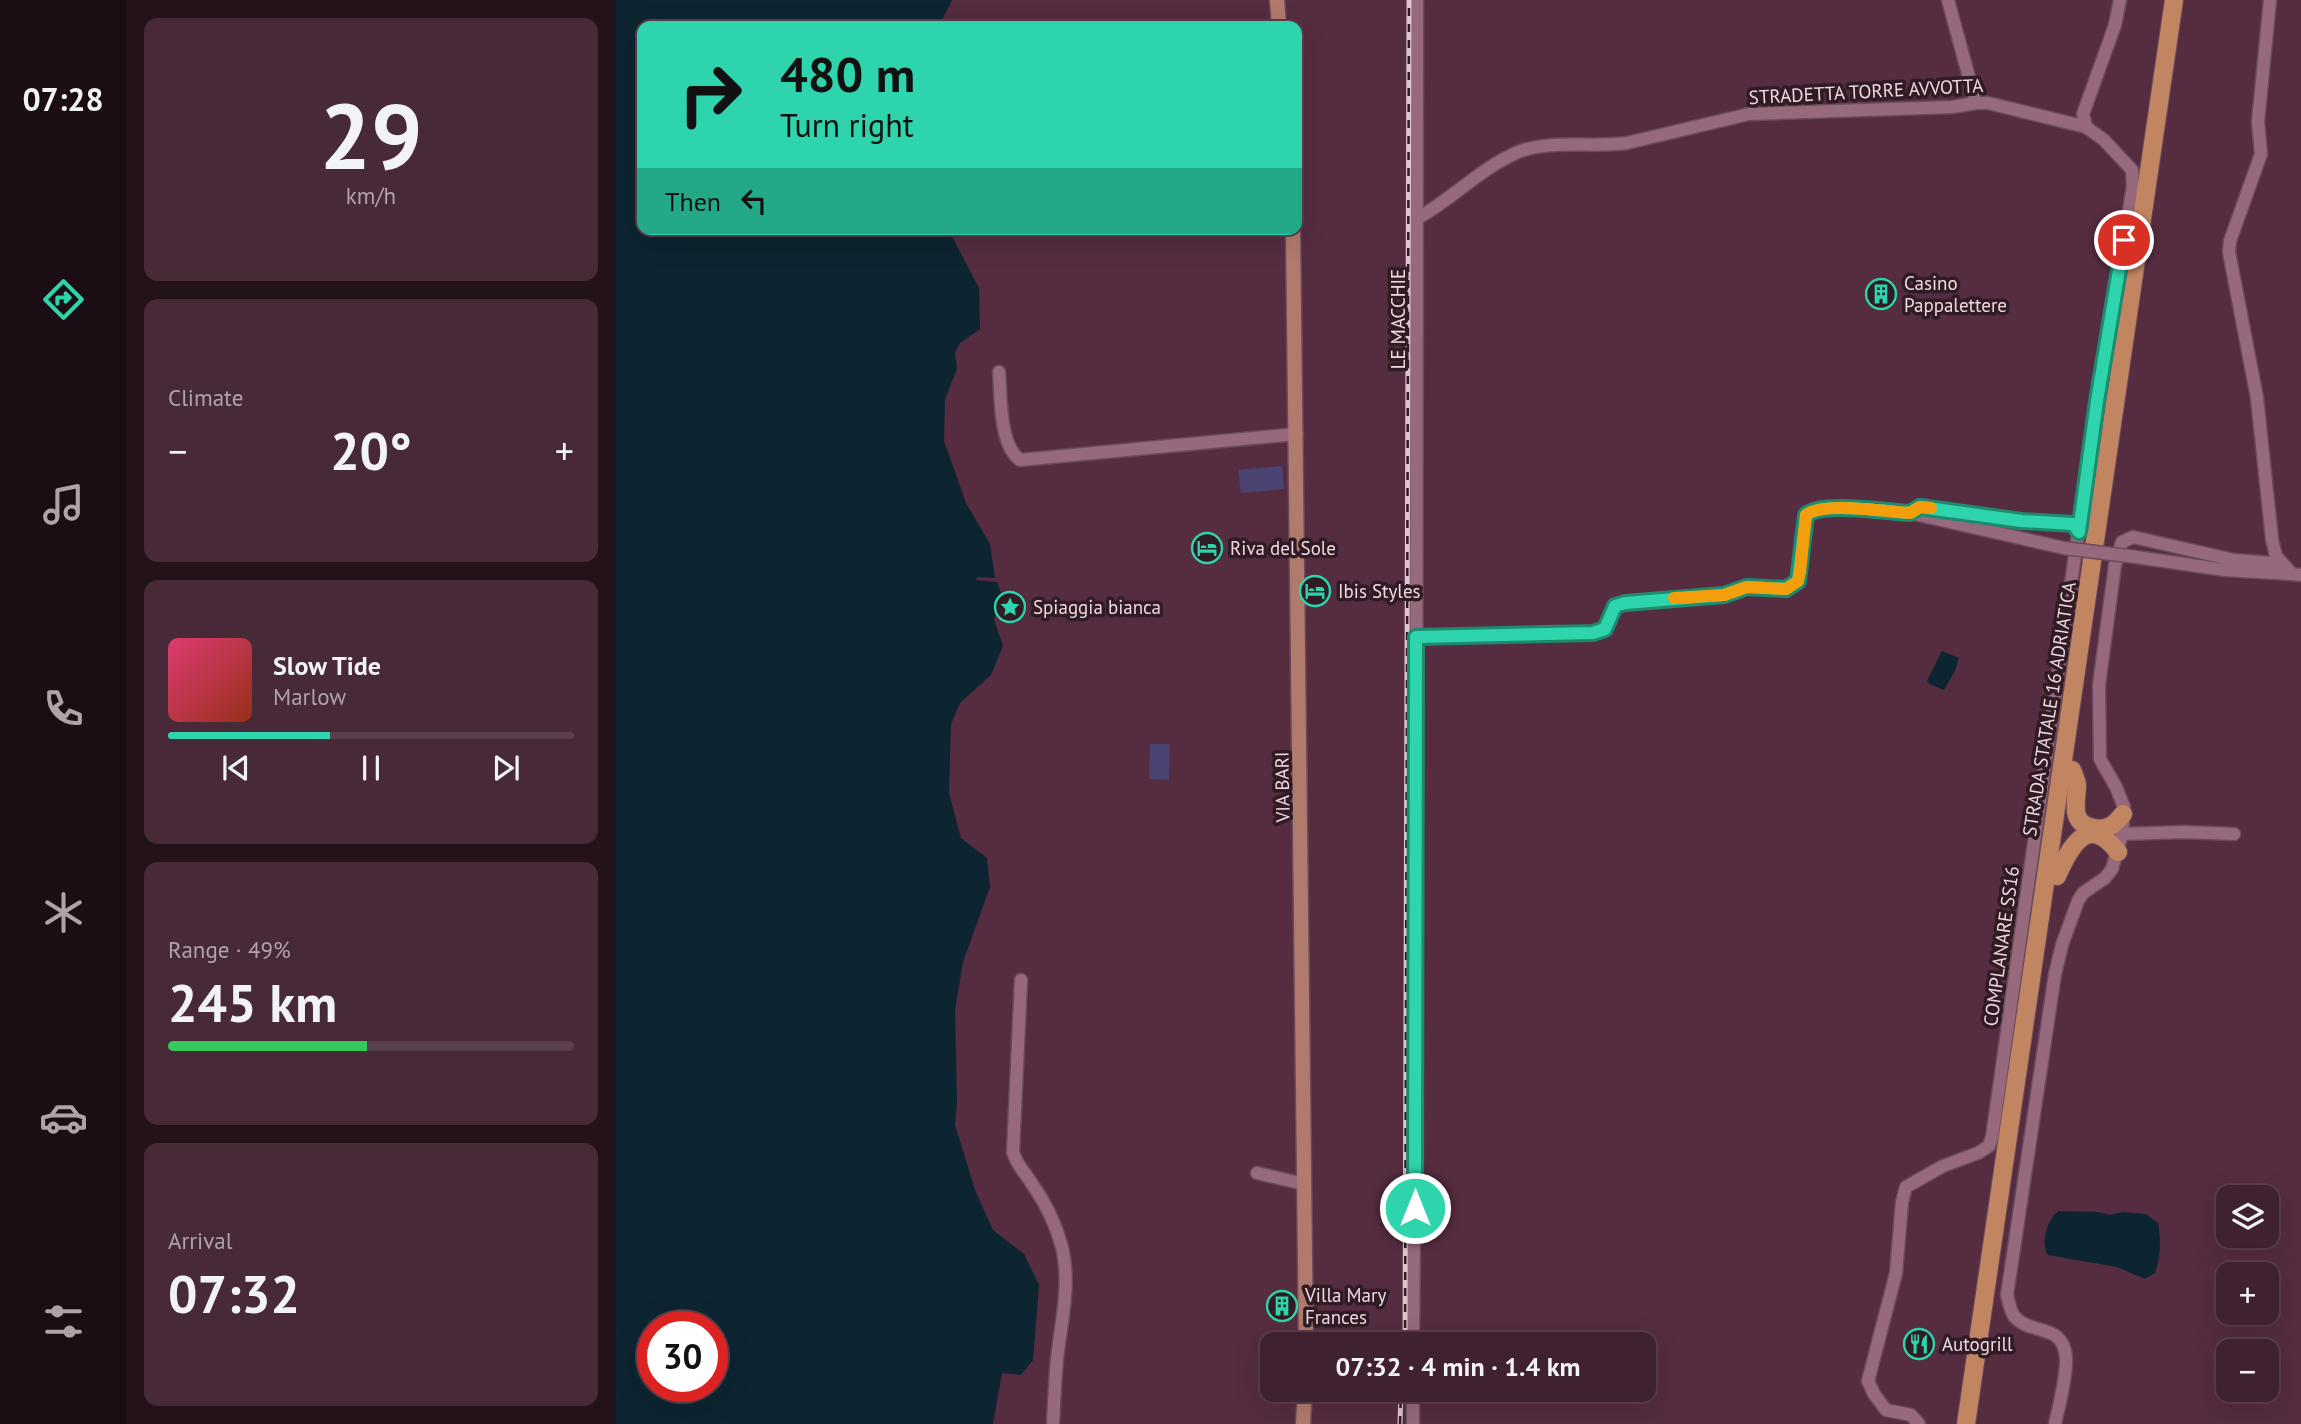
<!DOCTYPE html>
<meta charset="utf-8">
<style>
:root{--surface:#402130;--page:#472938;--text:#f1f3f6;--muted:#aea3ab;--line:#593e4c;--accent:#2ed4ab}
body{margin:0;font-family:"PT Sans",sans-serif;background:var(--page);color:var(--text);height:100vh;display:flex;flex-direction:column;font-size:26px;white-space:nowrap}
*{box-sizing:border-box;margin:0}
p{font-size:23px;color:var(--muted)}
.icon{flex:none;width:38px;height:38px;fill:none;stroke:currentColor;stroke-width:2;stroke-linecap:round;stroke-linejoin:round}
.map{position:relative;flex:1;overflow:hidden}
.sheet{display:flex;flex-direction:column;gap:18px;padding:18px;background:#23121a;width:490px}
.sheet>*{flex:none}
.banner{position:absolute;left:21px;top:21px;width:665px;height:214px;border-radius:14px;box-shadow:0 7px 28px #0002,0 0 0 2px var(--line);background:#2ed4ab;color:#111;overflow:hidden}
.fabs{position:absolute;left:1600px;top:1185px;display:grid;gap:14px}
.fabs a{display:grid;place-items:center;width:63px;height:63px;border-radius:14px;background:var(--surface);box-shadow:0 7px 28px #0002,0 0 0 2px var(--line);font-size:35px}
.speed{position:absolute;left:21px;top:1311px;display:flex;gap:14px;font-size:35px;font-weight:700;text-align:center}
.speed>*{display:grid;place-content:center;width:91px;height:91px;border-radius:50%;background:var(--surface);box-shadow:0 7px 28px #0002,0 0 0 2px var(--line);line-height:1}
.speed .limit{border:10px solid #d22;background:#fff;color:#111}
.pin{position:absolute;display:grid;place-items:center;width:60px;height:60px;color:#fff;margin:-30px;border:4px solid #fff;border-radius:50%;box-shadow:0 2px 7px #0007}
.me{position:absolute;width:77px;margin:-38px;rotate:0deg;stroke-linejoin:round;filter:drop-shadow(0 0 5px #0008)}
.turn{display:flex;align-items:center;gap:24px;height:147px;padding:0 28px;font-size:32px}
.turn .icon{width:91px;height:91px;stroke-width:2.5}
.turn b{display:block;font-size:49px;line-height:60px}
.then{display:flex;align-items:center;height:66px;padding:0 28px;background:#0003;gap:14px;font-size:26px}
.big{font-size:52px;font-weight:700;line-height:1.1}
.sheet .card{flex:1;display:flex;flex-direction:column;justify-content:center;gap:10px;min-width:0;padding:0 24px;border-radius:14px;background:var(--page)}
.sheet .dial{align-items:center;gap:0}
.dial b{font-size:91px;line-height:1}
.song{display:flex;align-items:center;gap:21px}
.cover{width:84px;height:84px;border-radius:10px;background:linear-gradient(135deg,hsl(340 70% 55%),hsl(10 70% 35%))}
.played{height:7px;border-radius:4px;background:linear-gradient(90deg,var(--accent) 40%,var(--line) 40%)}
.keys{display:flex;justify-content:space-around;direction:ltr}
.heat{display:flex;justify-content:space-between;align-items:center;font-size:38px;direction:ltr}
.charge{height:10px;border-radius:5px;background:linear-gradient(90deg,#34c759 49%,var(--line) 0)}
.trip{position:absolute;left:644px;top:1332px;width:396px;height:70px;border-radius:14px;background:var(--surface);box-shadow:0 7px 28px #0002,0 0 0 2px var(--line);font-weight:700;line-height:70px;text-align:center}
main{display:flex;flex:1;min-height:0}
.tab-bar{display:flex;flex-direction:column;width:126px;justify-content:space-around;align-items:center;background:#1a0d13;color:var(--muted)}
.tab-bar .icon{width:49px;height:49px}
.tab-bar .on{color:var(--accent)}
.tab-bar b{font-size:32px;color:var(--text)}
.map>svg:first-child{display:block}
</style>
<main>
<nav class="tab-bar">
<b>07:28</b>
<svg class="icon on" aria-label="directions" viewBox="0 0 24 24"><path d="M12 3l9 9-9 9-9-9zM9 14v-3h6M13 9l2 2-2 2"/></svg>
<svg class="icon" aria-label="music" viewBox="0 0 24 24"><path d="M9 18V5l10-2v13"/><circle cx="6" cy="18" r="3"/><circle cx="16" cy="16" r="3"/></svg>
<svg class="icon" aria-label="phone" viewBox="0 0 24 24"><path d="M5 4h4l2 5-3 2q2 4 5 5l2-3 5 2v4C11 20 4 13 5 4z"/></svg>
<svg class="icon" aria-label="climate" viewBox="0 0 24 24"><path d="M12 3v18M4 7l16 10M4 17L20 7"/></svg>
<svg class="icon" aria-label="car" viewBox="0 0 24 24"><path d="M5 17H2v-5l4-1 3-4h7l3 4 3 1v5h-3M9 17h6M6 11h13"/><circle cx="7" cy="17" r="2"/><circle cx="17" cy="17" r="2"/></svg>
<svg class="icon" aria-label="filters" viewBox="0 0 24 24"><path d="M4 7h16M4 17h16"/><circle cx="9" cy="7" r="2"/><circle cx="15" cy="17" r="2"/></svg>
</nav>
<section class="sheet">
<div class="card dial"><b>29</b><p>km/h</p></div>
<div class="card"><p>Climate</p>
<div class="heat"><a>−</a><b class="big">20°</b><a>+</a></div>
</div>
<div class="card">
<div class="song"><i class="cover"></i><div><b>Slow Tide</b><p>Marlow</p></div></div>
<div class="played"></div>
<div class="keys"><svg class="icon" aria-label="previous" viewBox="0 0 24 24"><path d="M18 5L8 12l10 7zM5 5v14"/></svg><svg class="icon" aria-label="pause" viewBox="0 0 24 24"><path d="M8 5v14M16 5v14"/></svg><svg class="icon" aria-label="next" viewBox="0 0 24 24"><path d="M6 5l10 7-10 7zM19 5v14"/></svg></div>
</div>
<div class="card"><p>Range · 49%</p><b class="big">245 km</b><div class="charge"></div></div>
<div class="card"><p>Arrival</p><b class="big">07:32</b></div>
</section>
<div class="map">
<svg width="1685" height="1424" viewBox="0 0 1685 1424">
<rect width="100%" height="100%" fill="#552c40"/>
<!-- green -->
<g fill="#4b4371">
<path d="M666,466L668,489L625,493L622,470Z"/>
<path d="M534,744H554L553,780L533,779Z"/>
</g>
<!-- water -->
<g fill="#0d2531" fill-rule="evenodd">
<path d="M0,0H336L323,26H26V229H332L363,288L364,329L344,343L339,353L341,369L329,399L328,441L350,503L374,544L379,578L361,577L360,580L381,582L385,593L378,620L387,646L375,675L344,703L335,724L333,793L345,838L371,858L374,887L347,962L339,1010L341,1100L339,1125L359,1190L377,1230L408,1254L423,1285L417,1360L405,1375L386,1373L377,1424H0ZM37,1326H96V1386H37Z"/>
<path d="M1326,651L1343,658L1339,671L1328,690L1313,684L1311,681Z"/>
<path d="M1443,1211L1482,1212L1494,1215L1506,1212L1530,1214L1542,1223C1545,1239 1545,1257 1539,1273L1529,1279L1501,1267L1432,1255C1424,1244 1431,1218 1443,1211Z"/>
</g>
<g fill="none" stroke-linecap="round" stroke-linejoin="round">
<!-- minor casing -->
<g stroke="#6d4a5b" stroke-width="15">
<g id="minor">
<path d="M1332,0L1360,103"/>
<path d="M1654,0L1642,122L1645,154L1614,241L1613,252L1641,398L1656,539L1660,556L1676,574L1685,575"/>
<path d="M802,218C836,199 865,168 902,152C936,139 976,148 1011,143L1133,114L1336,107L1360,103H1372L1470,127"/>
<path d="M383,372C385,396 383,445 404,460L681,434"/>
<path d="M1448,548L1294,513L1304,507L1406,521L1457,525L1463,532"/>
<path d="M1520,557L1609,570L1676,574"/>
<path d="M800,637L977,633L989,629L999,606L1009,603L1109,595L1131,587L1170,589L1176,586L1182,581L1190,515C1205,501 1272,512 1294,513"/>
<path d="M1506,834L1568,832L1618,834"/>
<path d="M405,980L397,1152C401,1166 409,1172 416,1184C429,1202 440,1225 446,1247C455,1285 445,1322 441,1359C439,1381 438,1403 437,1424"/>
<path d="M641,1173L688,1184"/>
<path d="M797,1344L800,1000L801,0"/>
<path d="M797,1390V1424"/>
<path d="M1303,1424L1295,1415L1270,1410L1258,1394L1252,1381L1280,1273L1286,1202L1290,1187L1327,1166L1362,1153L1373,1146L1376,1137L1481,401L1517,186L1516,170L1488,140L1470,127L1467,114L1499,25L1504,0"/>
<path d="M1439,1424C1443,1405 1451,1377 1450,1358C1448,1322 1414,1336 1398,1316C1394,1310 1393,1302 1391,1295L1439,974L1446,945L1462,901L1467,893L1489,878L1496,869L1506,834L1508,807L1500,787L1484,759L1483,685L1499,565L1506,542L1517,537L1618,560L1667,564"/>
</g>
</g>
<!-- major casing -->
<g stroke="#6d4a5b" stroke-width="17">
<g id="major">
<path d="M661,0L663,26"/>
<path d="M677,229L690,1344"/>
<path d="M687,1424L689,1390"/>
</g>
</g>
<!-- highway casing -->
<g stroke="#6d4a5b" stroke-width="20">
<g id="highway">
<path d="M1456,770C1458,775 1461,781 1461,786C1460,804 1454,824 1478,828C1492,831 1499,824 1507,814"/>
<path d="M1441,876C1454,847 1472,812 1502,852"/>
<path d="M1350,1424L1558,0"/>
</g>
</g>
<!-- minor -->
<use href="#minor" stroke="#96697d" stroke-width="12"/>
<!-- major -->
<use href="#major" stroke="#b07a6c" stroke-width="14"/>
<!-- highway -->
<use href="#highway" stroke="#c28561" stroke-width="18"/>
<!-- rail casing -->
<g stroke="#dfc3cf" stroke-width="5">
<g id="rail">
<path d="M789,1344L793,0"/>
<path d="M784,1424L785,1390"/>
</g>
</g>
<!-- rail -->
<use href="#rail" stroke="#2f1c24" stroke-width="2.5" stroke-dasharray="8" stroke-linecap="butt"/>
<!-- minor-bridge casing -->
<g stroke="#6d4a5b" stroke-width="15" stroke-linecap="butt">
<path id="minor-bridge" d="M1448,548L1520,557"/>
</g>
<!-- minor-bridge -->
<use href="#minor-bridge" stroke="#96697d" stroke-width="12"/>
</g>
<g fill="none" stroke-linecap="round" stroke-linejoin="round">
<!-- route casing -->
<g stroke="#1e8a6f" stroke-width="18">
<path id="route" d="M799,1208L800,637L977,633L989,629L999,606L1009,603L1108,595L1131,587L1170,589L1182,581L1190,515C1206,501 1272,512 1294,513L1304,507L1406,521L1457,524L1463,532L1481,401L1508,240"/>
</g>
<!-- route -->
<use href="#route" stroke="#2ed4ab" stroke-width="12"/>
<!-- slow -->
<path stroke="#f59e0b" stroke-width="12" d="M1058,598L1108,595L1131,587L1170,589L1182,581L1184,572L1190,515C1206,501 1272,512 1294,513L1304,507L1315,508"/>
</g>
<!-- icons -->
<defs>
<g id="building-ring" transform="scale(1.575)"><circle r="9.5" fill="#2f1c24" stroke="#2ed4ab" stroke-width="1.5"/><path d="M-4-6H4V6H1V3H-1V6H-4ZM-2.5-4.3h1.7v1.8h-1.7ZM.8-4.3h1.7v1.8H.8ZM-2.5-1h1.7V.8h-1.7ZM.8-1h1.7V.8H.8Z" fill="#2ed4ab"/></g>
<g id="hotel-ring" transform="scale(1.575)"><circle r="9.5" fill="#2f1c24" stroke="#2ed4ab" stroke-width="1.5"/><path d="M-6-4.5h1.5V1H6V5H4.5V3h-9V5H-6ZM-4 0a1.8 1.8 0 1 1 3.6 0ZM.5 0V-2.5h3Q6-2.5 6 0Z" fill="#2ed4ab"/></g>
<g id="sight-ring" transform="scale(1.575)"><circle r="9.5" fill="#2f1c24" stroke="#2ed4ab" stroke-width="1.5"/><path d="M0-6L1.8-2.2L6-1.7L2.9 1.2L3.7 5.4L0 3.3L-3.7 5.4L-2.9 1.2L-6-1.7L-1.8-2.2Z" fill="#2ed4ab"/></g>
<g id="restaurant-ring" transform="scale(1.575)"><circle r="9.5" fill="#2f1c24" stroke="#2ed4ab" stroke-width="1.5"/><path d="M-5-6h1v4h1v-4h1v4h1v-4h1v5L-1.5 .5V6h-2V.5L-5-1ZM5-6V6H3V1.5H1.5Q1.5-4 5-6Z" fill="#2ed4ab"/></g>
</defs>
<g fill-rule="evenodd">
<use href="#building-ring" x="1265" y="294"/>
<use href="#hotel-ring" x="591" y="548"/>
<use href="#hotel-ring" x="699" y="591"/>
<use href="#sight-ring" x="394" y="607"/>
<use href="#building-ring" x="666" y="1306"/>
<use href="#restaurant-ring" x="1303" y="1344"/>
</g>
<g text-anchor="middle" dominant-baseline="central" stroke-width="7" stroke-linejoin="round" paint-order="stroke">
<!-- street labels -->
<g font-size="19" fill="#f2d7e2" stroke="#2f1c24">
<text transform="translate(1250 91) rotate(-3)">STRADETTA TORRE AVVOTTA</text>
<text transform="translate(782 319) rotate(-90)">LE MACCHIE</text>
<text transform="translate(1433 709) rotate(-81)">STRADA STATALE 16 ADRIATICA</text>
<text transform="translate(666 787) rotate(-91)">VIA BARI</text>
<text transform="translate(1385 946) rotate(-82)">COMPLANARE SS16</text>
</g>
<!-- poi labels -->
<g font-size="19" fill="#f2d7e2" stroke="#2f1c24" text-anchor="start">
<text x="1288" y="283">Casino<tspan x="1288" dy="22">Pappalettere</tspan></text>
<text x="614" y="548">Riva del Sole</text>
<text x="722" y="591">Ibis Styles</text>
<text x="417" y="607">Spiaggia bianca</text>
<text x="689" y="1295">Villa Mary<tspan x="689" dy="22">Frances</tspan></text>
<text x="1326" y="1344">Autogrill</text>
</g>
</g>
</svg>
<div class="fabs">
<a><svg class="icon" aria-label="layers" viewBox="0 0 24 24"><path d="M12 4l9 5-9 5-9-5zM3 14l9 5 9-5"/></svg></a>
<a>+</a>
<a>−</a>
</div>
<div class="speed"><div class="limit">30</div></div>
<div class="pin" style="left:1508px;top:240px;background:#d93025"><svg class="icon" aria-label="arrive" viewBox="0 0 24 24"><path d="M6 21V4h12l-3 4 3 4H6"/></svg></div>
<svg class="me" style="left:799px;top:1208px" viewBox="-20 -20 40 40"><circle r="17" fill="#2ed4ab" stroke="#fff" stroke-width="3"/><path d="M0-11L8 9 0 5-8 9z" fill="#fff"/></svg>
<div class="trip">07:32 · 4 min · 1.4 km</div>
<div class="banner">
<div class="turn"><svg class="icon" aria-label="right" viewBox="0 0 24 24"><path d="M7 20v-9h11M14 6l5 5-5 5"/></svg><div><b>480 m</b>Turn right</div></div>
<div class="then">Then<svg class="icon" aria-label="left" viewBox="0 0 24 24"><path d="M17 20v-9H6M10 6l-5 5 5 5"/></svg></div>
</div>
</div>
</main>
